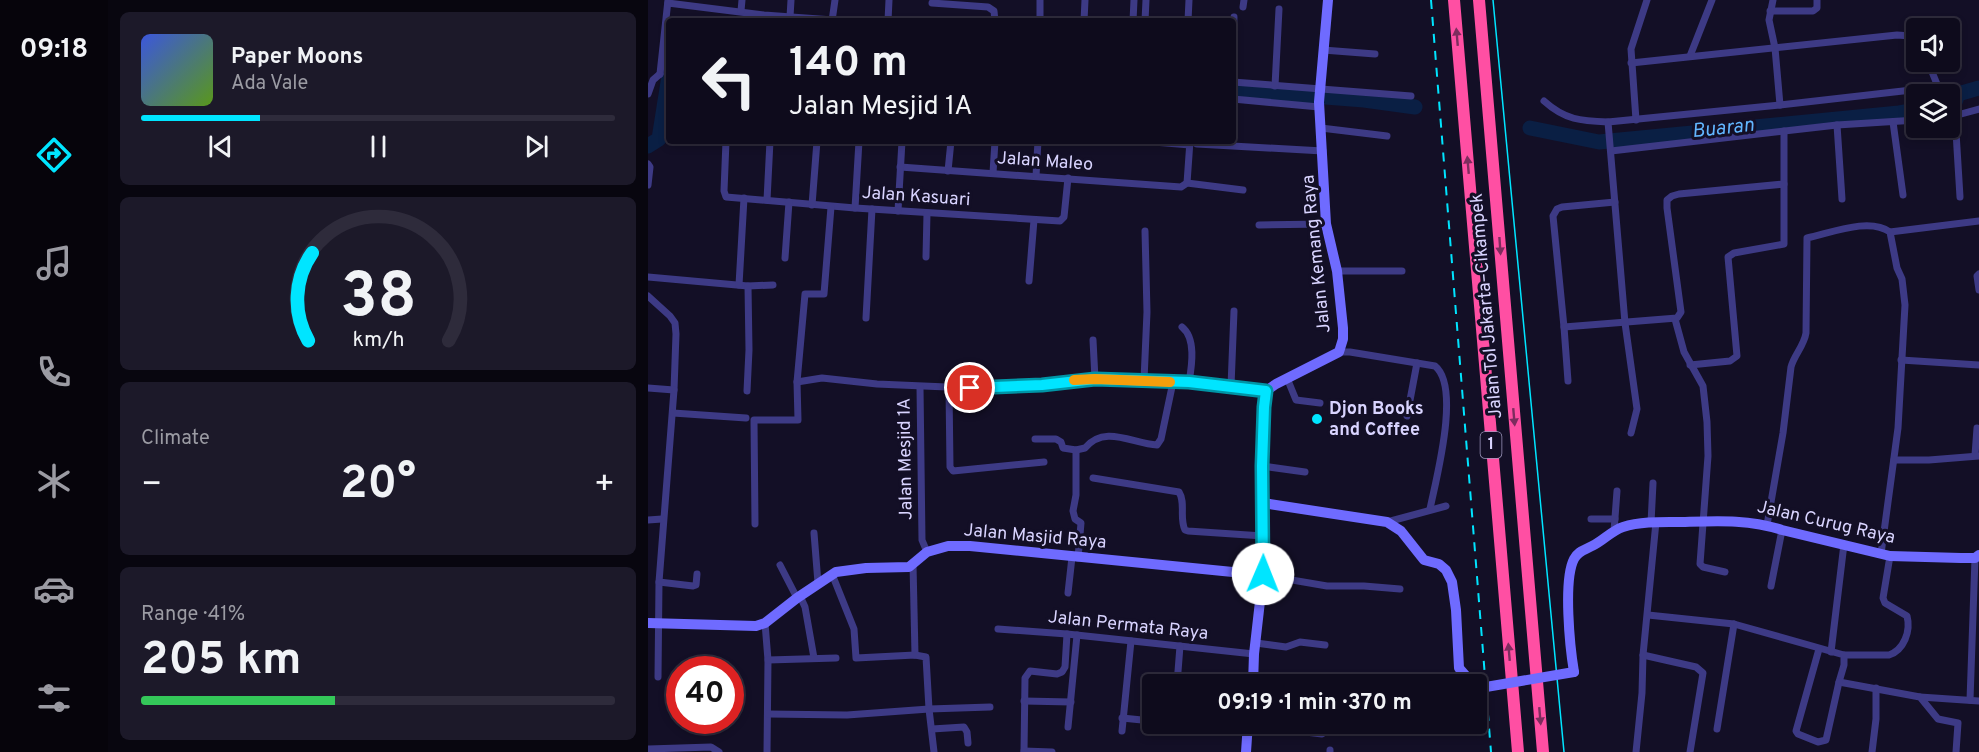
<!DOCTYPE html>
<meta charset="utf-8">
<style>
:root{--surface:#0e0b1c;--page:#1c1929;--text:#f1f3f6;--muted:#9b9ba3;--line:#2e2b3b;--accent:#00e5ff}
body{margin:0;font-family:Overpass,sans-serif;background:var(--page);color:var(--text);height:100vh;display:flex;flex-direction:column;font-size:22px;white-space:nowrap}
*{box-sizing:border-box;margin:0}
p{font-size:20px;color:var(--muted)}
.icon{flex:none;width:33px;height:33px;fill:none;stroke:currentColor;stroke-width:2;stroke-linecap:round;stroke-linejoin:round}
.map{position:relative;flex:1;overflow:hidden}
.details{display:flex;flex-direction:column;gap:12px;padding:12px;background:#08060f;width:540px}
.details>*{flex:none}
.guide{position:absolute;left:18px;top:18px;width:570px;height:126px;border-radius:6px;box-shadow:0 3px 9px #0003,0 0 0 2px var(--line);background:#0e0b1c;color:var(--text);overflow:hidden}
.buttons{position:absolute;left:1258px;top:18px;display:grid;gap:12px}
.buttons a{display:grid;place-items:center;width:54px;height:54px;border-radius:6px;background:var(--surface);box-shadow:0 3px 9px #0003,0 0 0 2px var(--line);font-size:30px}
.speed{position:absolute;left:18px;top:656px;display:flex;gap:12px;font-size:30px;font-weight:700;text-align:center}
.speed>*{display:grid;place-content:center;width:78px;height:78px;border-radius:50%;background:var(--surface);box-shadow:0 3px 9px #0003,0 0 0 2px var(--line);line-height:1}
.speed .limit{border:9px solid #d22;background:#fff;color:#111}
.pin{position:absolute;display:grid;place-items:center;width:51px;height:51px;color:#fff;margin:-26px;border:3px solid #fff;border-radius:50%;box-shadow:0 2px 6px #0007}
.me{position:absolute;width:66px;margin:-33px;rotate:1deg;stroke-linejoin:round;filter:drop-shadow(0 0 4px #0008)}
.turn{display:flex;align-items:center;gap:21px;height:126px;padding:0 24px;font-size:27px}
.turn .icon{width:78px;height:78px;stroke-width:2.5}
.turn b{display:block;font-size:42px;line-height:51px}
.big{font-size:45px;font-weight:700;line-height:1.1}
.details .card{flex:1;display:flex;flex-direction:column;justify-content:center;gap:9px;min-width:0;padding:0 21px;border-radius:9px;background:var(--page)}
.details .dial{align-items:center;gap:0}
.dial svg{height:156px;overflow:visible;fill:none;stroke:var(--line);stroke-width:7;stroke-linecap:round;text-anchor:middle}
.dial text{fill:var(--text);stroke:none}
.song{display:flex;align-items:center;gap:18px}
.cover{width:72px;height:72px;border-radius:9px;background:linear-gradient(135deg,hsl(230 70% 55%),hsl(90 70% 35%))}
.played{height:6px;border-radius:3px;background:linear-gradient(90deg,var(--accent) 25%,var(--line) 25%)}
.keys{display:flex;justify-content:space-around;direction:ltr}
.heat{display:flex;justify-content:space-between;align-items:center;font-size:33px;direction:ltr}
.charge{height:9px;border-radius:4px;background:linear-gradient(90deg,#34c759 41%,var(--line) 0)}
.trip{position:absolute;left:494px;top:674px;width:345px;height:60px;border-radius:6px;background:var(--surface);box-shadow:0 3px 9px #0003,0 0 0 2px var(--line);font-weight:700;line-height:60px;text-align:center}
main{display:flex;flex:1;min-height:0}
.tabs{display:flex;flex-direction:column;width:108px;justify-content:space-around;align-items:center;background:#06040b;color:var(--muted)}
.tabs .icon{width:42px;height:42px}
.tabs .current{color:var(--accent)}
.tabs b{font-size:27px;color:var(--text)}
.map>svg:first-child{display:block}
</style>
<main>
<nav class="tabs">
<b>09:18</b>
<svg class="icon current" aria-label="directions" viewBox="0 0 24 24"><path d="M12 3l9 9-9 9-9-9zM9 14v-3h6M13 9l2 2-2 2"/></svg>
<svg class="icon" aria-label="music" viewBox="0 0 24 24"><path d="M9 18V5l10-2v13"/><circle cx="6" cy="18" r="3"/><circle cx="16" cy="16" r="3"/></svg>
<svg class="icon" aria-label="phone" viewBox="0 0 24 24"><path d="M5 4h4l2 5-3 2q2 4 5 5l2-3 5 2v4C11 20 4 13 5 4z"/></svg>
<svg class="icon" aria-label="climate" viewBox="0 0 24 24"><path d="M12 3v18M4 7l16 10M4 17L20 7"/></svg>
<svg class="icon" aria-label="car" viewBox="0 0 24 24"><path d="M5 17H2v-5l4-1 3-4h7l3 4 3 1v5h-3M9 17h6M6 11h13"/><circle cx="7" cy="17" r="2"/><circle cx="17" cy="17" r="2"/></svg>
<svg class="icon" aria-label="filters" viewBox="0 0 24 24"><path d="M4 7h16M4 17h16"/><circle cx="9" cy="7" r="2"/><circle cx="15" cy="17" r="2"/></svg>
</nav>
<section class="details">
<div class="card">
<div class="song"><i class="cover"></i><div><b>Paper Moons</b><p>Ada Vale</p></div></div>
<div class="played"></div>
<div class="keys"><svg class="icon" aria-label="previous" viewBox="0 0 24 24"><path d="M18 5L8 12l10 7zM5 5v14"/></svg><svg class="icon" aria-label="pause" viewBox="0 0 24 24"><path d="M8 5v14M16 5v14"/></svg><svg class="icon" aria-label="next" viewBox="0 0 24 24"><path d="M6 5l10 7-10 7zM19 5v14"/></svg></div>
</div>
<div class="card dial"><svg viewBox="0 0 100 80">
<path d="M14 69A42 42 0 1 1 86 69"/>
<path d="M14 69A42 42 0 0 1 16 24" stroke="#00e5ff"/>
<text x="50" y="56" font-size="32" font-weight="700">38</text>
<text x="50" y="72" font-size="11">km/h</text>
</svg></div>
<div class="card"><p>Climate</p>
<div class="heat"><a>−</a><b class="big">20°</b><a>+</a></div>
</div>
<div class="card"><p>Range · 41%</p><b class="big">205 km</b><div class="charge"></div></div>
</section>
<div class="map">
<svg width="1331" height="752" viewBox="0 0 1331 752">
<rect width="100%" height="100%" fill="#130f26"/>
<g fill="none" stroke-linecap="round" stroke-linejoin="round">
<!-- river -->
<g stroke="#0a1f44" stroke-width="15">
<path d="M585,90L716,100L767,107"/>
<path d="M1302,103L1307,102L1310,94L1331,88"/>
<path d="M882,128L951,142L1251,113L1269,110"/>
<path d="M0,146L11,139L21,76"/>
</g>
<!-- street -->
<g stroke="#3d3a85" stroke-width="7">
<path d="M1125,0L1121,20L1127,48L1132,105"/>
<path d="M20,3L116,15L185,20"/>
<path d="M284,3L340,7L346,11L347,21"/>
<path d="M595,7L596,0"/>
<path d="M93,11L94,0"/>
<path d="M1122,11H1165L1169,8V0"/>
<path d="M142,17L143,0"/>
<path d="M184,21L187,0"/>
<path d="M240,21L241,0"/>
<path d="M392,21V0"/>
<path d="M436,21L437,0"/>
<path d="M485,21L486,0"/>
<path d="M497,21L498,0"/>
<path d="M540,21L541,0"/>
<path d="M585,41L586,17"/>
<path d="M675,50L727,54"/>
<path d="M1042,56L1064,0"/>
<path d="M1280,62L1293,94"/>
<path d="M983,63L1249,35L1263,36L1269,39"/>
<path d="M12,74L20,0"/>
<path d="M585,82L763,96"/>
<path d="M627,86L631,9"/>
<path d="M0,94L5,80L12,74"/>
<path d="M585,99L671,107"/>
<path d="M896,101C917,120 933,121 960,122"/>
<path d="M1307,116L1312,197"/>
<path d="M1302,117L1331,109"/>
<path d="M988,120L983,49L999,0"/>
<path d="M1245,122L1255,195"/>
<path d="M1189,125L1194,199"/>
<path d="M673,128L739,136"/>
<path d="M78,141L76,191L78,197L207,208L412,221L416,217L420,178"/>
<path d="M494,141L542,145"/>
<path d="M549,144L675,151"/>
<path d="M963,151L1189,125L1269,120"/>
<path d="M0,164L2,167L0,185"/>
<path d="M252,167L533,187L539,183L595,190"/>
<path d="M300,171L303,141"/>
<path d="M345,173L347,141"/>
<path d="M388,176L390,141"/>
<path d="M539,183L542,141"/>
<path d="M1136,184V131"/>
<path d="M119,200L122,141"/>
<path d="M967,202L914,207L909,209L905,216L916,327L1029,318L1033,312L1019,208V200L1024,196L1031,194L1136,184V244L1086,253L1080,257L1089,356L1082,361L1042,365"/>
<path d="M164,205L169,141"/>
<path d="M207,208L211,141"/>
<path d="M250,211L254,141"/>
<path d="M611,225L678,224"/>
<path d="M1242,232L1331,221"/>
<path d="M278,257L279,213"/>
<path d="M137,258L141,202"/>
<path d="M689,271H754"/>
<path d="M1331,274L1329,276L1331,290"/>
<path d="M0,277L100,286L125,285"/>
<path d="M381,281L386,220"/>
<path d="M91,285L96,198"/>
<path d="M0,296L22,316L27,323L28,334L26,390L11,582L10,677"/>
<path d="M218,318L224,209"/>
<path d="M1027,319L1036,352L1055,386L1059,422L1060,456L1052,564L1055,567L1077,572"/>
<path d="M534,327C548,338 544,365 541,382"/>
<path d="M916,327L920,381"/>
<path d="M445,340L447,379"/>
<path d="M691,352H702L787,366C813,387 788,479 782,509"/>
<path d="M1253,360L1331,365"/>
<path d="M639,378L648,400L672,403"/>
<path d="M496,380L499,312L497,231"/>
<path d="M149,382L174,378L229,384L322,388L394,385L447,379L496,380L541,382L618,391"/>
<path d="M583,386L586,311"/>
<path d="M272,387L274,540L279,552"/>
<path d="M0,388L26,390"/>
<path d="M301,388L302,467L305,471L396,462"/>
<path d="M99,391L101,350L100,286"/>
<path d="M25,413L98,418"/>
<path d="M759,416L769,363"/>
<path d="M983,433L989,409L977,323L960,122L1132,105L1290,87"/>
<path d="M387,439H408L413,442L415,448L428,450L437,448C457,424 485,444 509,445L513,439L525,382"/>
<path d="M428,450V495L425,511L427,519L433,523L430,558"/>
<path d="M1327,455L1329,428"/>
<path d="M1246,460H1281L1331,456"/>
<path d="M614,466L657,472"/>
<path d="M445,478L531,492C538,503 531,518 537,530L540,531L615,536"/>
<path d="M943,519H967"/>
<path d="M0,520L14,519"/>
<path d="M739,522L798,506"/>
<path d="M1003,523L1005,483"/>
<path d="M107,524L106,420H150L149,382L157,294H176L183,207"/>
<path d="M1119,525L1135,433L1143,367C1146,355 1156,346 1158,333L1159,238C1183,233 1221,217 1242,232L1249,268L1254,279L1257,305L1250,428L1233,554"/>
<path d="M966,531L969,491"/>
<path d="M166,533L170,583"/>
<path d="M265,564L267,655"/>
<path d="M132,565L149,598"/>
<path d="M184,574L206,629L208,658L267,655L278,657L281,709L286,752"/>
<path d="M615,575L679,586H716L752,589"/>
<path d="M11,582L45,586L48,585L49,574"/>
<path d="M1123,586L1134,530"/>
<path d="M420,593L424,557"/>
<path d="M152,596L157,607L166,658"/>
<path d="M1000,615L1086,624L1196,655V665L1191,682L1272,697L1290,719L1310,723L1308,752"/>
<path d="M117,623L120,660L119,752"/>
<path d="M350,629L419,634L606,654"/>
<path d="M608,643L638,647L652,642L677,645"/>
<path d="M1171,649L1148,731L1150,734L1170,742L1178,740L1191,682"/>
<path d="M1183,652L1196,544"/>
<path d="M995,655L1048,667L1055,673L1042,752"/>
<path d="M1196,655H1241C1256,650 1263,631 1259,616L1237,603L1235,598L1242,556"/>
<path d="M120,660L188,658"/>
<path d="M529,684L532,646"/>
<path d="M1272,697L1331,701"/>
<path d="M1322,700L1327,558"/>
<path d="M376,701L423,702"/>
<path d="M120,714L199,715L281,709L342,707"/>
<path d="M474,718L504,721"/>
<path d="M581,723L674,734L678,731L680,723"/>
<path d="M420,727L429,635"/>
<path d="M284,729L316,727L319,732L320,743"/>
<path d="M1069,729L1086,624"/>
<path d="M474,731L483,641"/>
<path d="M0,749L63,747L71,752"/>
<path d="M376,751L404,752"/>
<path d="M376,752L377,678L382,671L409,674L414,672L417,667L419,634"/>
<path d="M682,752V750"/>
<path d="M988,752L994,693L995,655L1008,522"/>
<path d="M1224,752L1228,719V688"/>
</g>
<!-- secondary -->
<g stroke="#6f6bff" stroke-width="10">
<path d="M615,503L739,522L753,531L776,560L791,564L798,570L804,582L808,610L811,668L825,684"/>
<path d="M0,623L108,626L117,623L149,598L188,572L218,568L261,567L279,552L300,546H322L615,575"/>
<path d="M926,672C922,648 915,580 926,559C930,551 937,550 944,546C955,541 963,531 975,527C993,521 1015,522 1034,522C1068,521 1101,519 1134,530L1242,556L1313,558H1327L1331,555"/>
<path d="M605,684L606,654L615,575L614,466L616,407L618,391L628,384L691,352L695,339V328L689,271L678,224L671,102L680,0"/>
<path d="M598,752L600,723"/>
</g>
<!-- highway -->
<g stroke="#ff4fa3" stroke-width="12">
<path d="M806,0L870,752"/>
<path d="M831,0L895,752"/>
</g>
<!-- tram -->
<path stroke="#00e5ff" stroke-width="1.5" d="M845,0L916,752"/>
<!-- rail -->
<path stroke="#00e5ff" stroke-width="2" stroke-dasharray="9 8" stroke-linecap="butt" d="M783,0L843,752"/>
<!-- secondary-bridge -->
<path stroke="#6f6bff" stroke-width="10" d="M828,685L838,687L926,672"/>
</g>
<!-- one-way arrows -->
<defs><path id="oneway-solid" d="M-6-.8H1V-3.2L6.5 0L1 3.2V.8H-6Z" transform="scale(1.5)"/></defs>
<g fill="#7d2c5e">
<use href="#oneway-solid" transform="translate(809 37) rotate(-95)"/>
<use href="#oneway-solid" transform="translate(820 165) rotate(-95)"/>
<use href="#oneway-solid" transform="translate(852 246) rotate(86)"/>
<use href="#oneway-solid" transform="translate(866 417) rotate(85)"/>
<use href="#oneway-solid" transform="translate(861 652) rotate(-95)"/>
<use href="#oneway-solid" transform="translate(892 716) rotate(85)"/>
</g>
<g fill="none" stroke-linecap="round" stroke-linejoin="round">
<!-- route casing -->
<g stroke="#0095a6" stroke-width="15">
<path id="route" d="M322,388L394,385L447,379L541,382L618,391L616,407L614,466L615,574"/>
</g>
<!-- route -->
<use href="#route" stroke="#00e5ff" stroke-width="10"/>
<!-- slow -->
<path stroke="#f59e0b" stroke-width="10" d="M426,380L447,379L522,382"/>
</g>
<!-- markers -->
<circle fill="#00e5ff" stroke="#130f26" stroke-width="2" cx="669" cy="419" r="6"/>
<g text-anchor="middle" dominant-baseline="central" stroke-width="6" stroke-linejoin="round" paint-order="stroke">
<!-- shield labels -->
<rect fill="#130f26" stroke="#9e99be" stroke-width="1.5" x="832.5" y="432" width="21" height="26" rx="4.5"/>
<g font-size="16" font-weight="bold" fill="#d9d4ff">
<text x="843" y="445">1</text>
</g>
<!-- street labels -->
<g font-size="18" fill="#d9d4ff" stroke="#130f26">
<text transform="translate(397 162) rotate(4)">Jalan Maleo</text>
<text transform="translate(268 197) rotate(4)">Jalan Kasuari</text>
<text transform="translate(669 254) rotate(-96)">Jalan Kemang Raya</text>
<text transform="translate(839 306) rotate(-95)">Jalan Tol Jakarta–Cikampek</text>
<text transform="translate(258 459) rotate(-91)">Jalan Mesjid 1A</text>
<text transform="translate(1178 523) rotate(13)">Jalan Curug Raya</text>
<text transform="translate(387 537) rotate(5)">Jalan Masjid Raya</text>
<text transform="translate(480 626) rotate(6)">Jalan Permata Raya</text>
</g>
<!-- poi labels -->
<g font-size="18" font-weight="bold" fill="#d9d4ff" stroke="#130f26" text-anchor="start">
<text x="681" y="409">Djon Books<tspan x="681" dy="21">and Coffee</tspan></text>
</g>
<!-- water labels -->
<g font-size="20" font-style="italic" fill="#62b6ff" stroke="#130f26">
<text transform="translate(1075 129) rotate(-6)">Buaran</text>
</g>
</g>
</svg>
<div class="buttons">
<a><svg class="icon" aria-label="sound" viewBox="0 0 24 24"><path d="M4 9h4l5-4v14l-5-4H4zM17 9q2 3 0 6"/></svg></a>
<a><svg class="icon" aria-label="layers" viewBox="0 0 24 24"><path d="M12 4l9 5-9 5-9-5zM3 14l9 5 9-5"/></svg></a>
</div>
<div class="speed"><div class="limit">40</div></div>
<div class="pin" style="left:322px;top:388px;background:#d93025"><svg class="icon" aria-label="arrive" viewBox="0 0 24 24"><path d="M6 21V4h12l-3 4 3 4H6"/></svg></div>
<svg class="me" style="left:615px;top:574px" viewBox="-20 -20 40 40"><circle r="19" fill="#fff"/><path d="M0-13L10 11 0 6-10 11z" fill="#00e5ff"/></svg>
<div class="trip">09:19 · 1 min · 370 m</div>
<div class="guide">
<div class="turn"><svg class="icon" aria-label="left" viewBox="0 0 24 24"><path d="M17 20v-9H6M10 6l-5 5 5 5"/></svg><div><b>140 m</b>Jalan Mesjid 1A</div></div>
</div>
</div>
</main>
